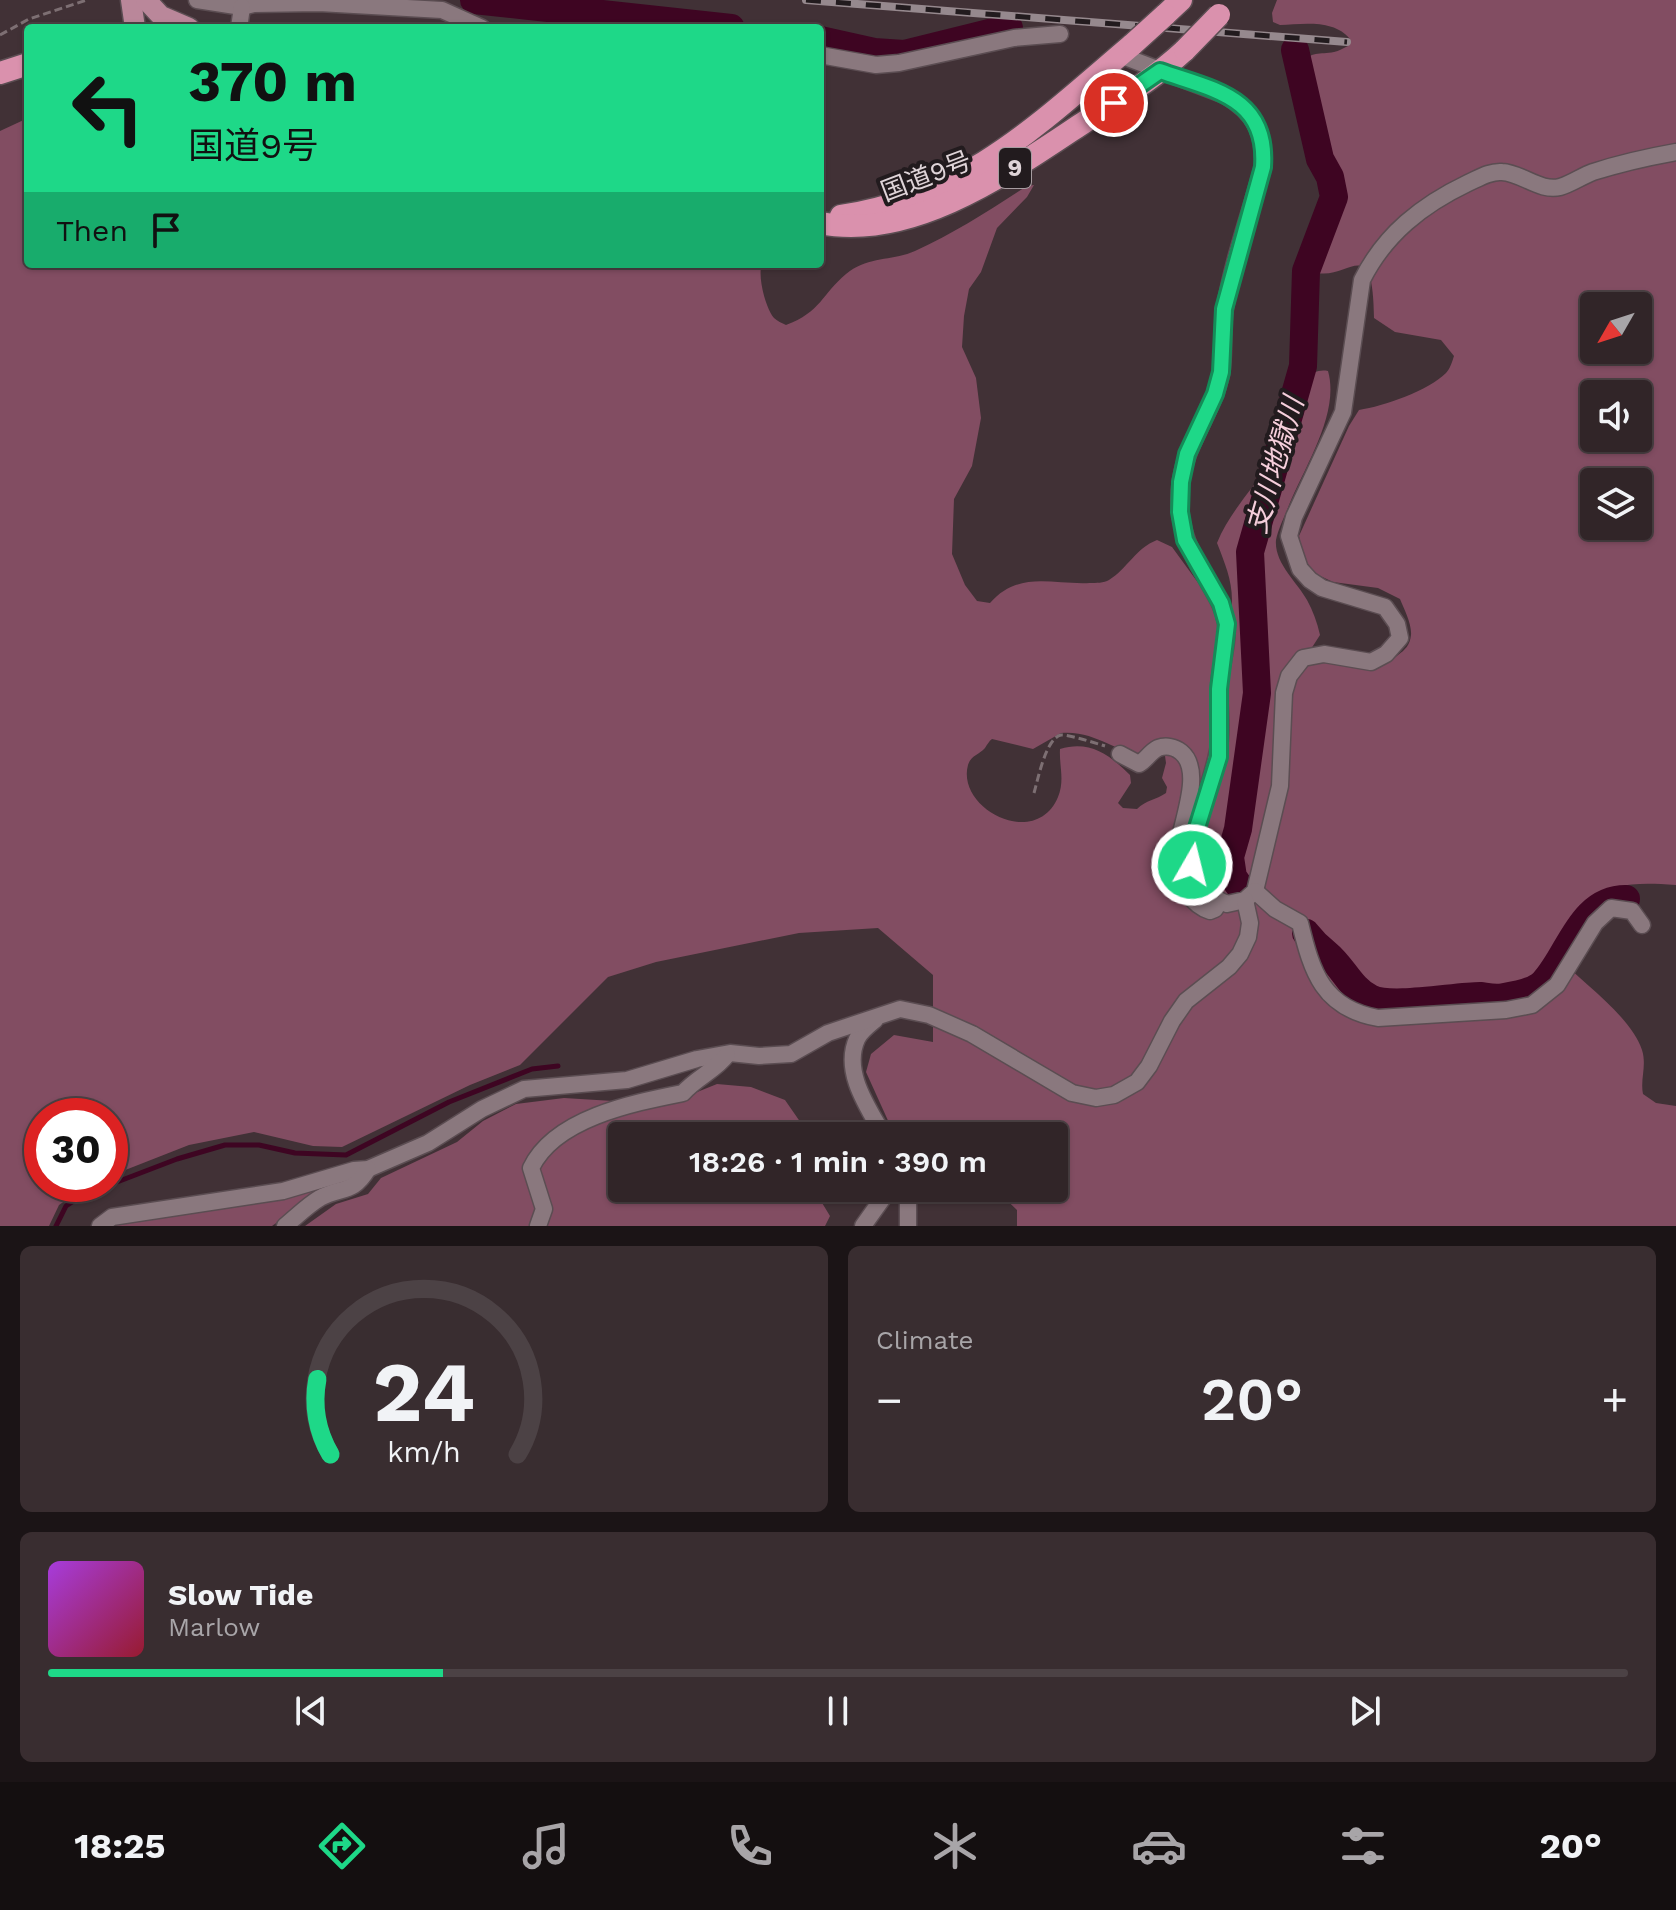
<!DOCTYPE html>
<meta charset="utf-8">
<style>
:root{--surface:#312528;--page:#392d30;--text:#f1f3f6;--muted:#a8a5a8;--line:#4c4245;--accent:#1ed888}
body{margin:0;font-family:"Work Sans","Noto Sans JP",sans-serif;background:var(--page);color:var(--text);height:100vh;display:flex;flex-direction:column;font-size:30px;white-space:nowrap}
*{box-sizing:border-box;margin:0}
p{font-size:26px;color:var(--muted)}
.icon{flex:none;width:44px;height:44px;fill:none;stroke:currentColor;stroke-width:2;stroke-linecap:round;stroke-linejoin:round}
.map{position:relative;height:1226px;overflow:hidden}
.panel{display:flex;flex-direction:column;gap:20px;padding:20px;background:#1b1416;flex:1}
.panel>*{flex:none}
.banner{position:absolute;left:24px;top:24px;width:800px;height:244px;border-radius:8px;box-shadow:0 2px 6px #0004,0 0 0 2px var(--line);background:#1ed888;color:#111;overflow:hidden}
.needle{width:52px;rotate:231deg}
.buttons{position:absolute;left:1580px;top:292px;display:grid;gap:16px}
.buttons a{display:grid;place-items:center;width:72px;height:72px;border-radius:8px;background:var(--surface);box-shadow:0 2px 6px #0004,0 0 0 2px var(--line);font-size:40px}
.speed{position:absolute;left:24px;top:1098px;display:flex;gap:16px;font-size:40px;font-weight:700;text-align:center}
.speed>*{display:grid;place-content:center;width:104px;height:104px;border-radius:50%;background:var(--surface);box-shadow:0 2px 6px #0004,0 0 0 2px var(--line);line-height:1}
.speed .limit{border:12px solid #d22;background:#fff;color:#111}
.pin{position:absolute;display:grid;place-items:center;width:68px;height:68px;color:#fff;margin:-34px;border:4px solid #fff;border-radius:50%;box-shadow:0 2px 8px #0007}
.me{position:absolute;width:88px;margin:-44px;rotate:8deg;stroke-linejoin:round;filter:drop-shadow(0 0 6px #0008)}
.turn{display:flex;align-items:center;gap:28px;height:168px;padding:0 32px;font-size:36px}
.turn .icon{width:104px;height:104px;stroke-width:2.5}
.turn b{display:block;font-size:56px;line-height:68px}
.then{display:flex;align-items:center;height:76px;padding:0 32px;background:#0003;gap:16px;font-size:30px}
.big{font-size:60px;font-weight:600;line-height:1.1}
.panel .card{flex:1;display:flex;flex-direction:column;justify-content:center;gap:12px;min-width:0;padding:0 28px;border-radius:12px;background:var(--page)}
.panel .dial{align-items:center;gap:0}
.dial svg{height:208px;overflow:visible;fill:none;stroke:var(--line);stroke-width:7;stroke-linecap:round;text-anchor:middle}
.dial text{fill:var(--text);stroke:none}
.song{display:flex;align-items:center;gap:24px}
.cover{width:96px;height:96px;border-radius:12px;background:linear-gradient(135deg,hsl(280 70% 55%),hsl(350 70% 35%))}
.played{height:8px;border-radius:4px;background:linear-gradient(90deg,var(--accent) 25%,var(--line) 25%)}
.keys{display:flex;justify-content:space-around;direction:ltr}
.heat{display:flex;justify-content:space-between;align-items:center;font-size:44px;direction:ltr}
.panel .tiles{flex:1;display:grid;gap:20px;grid-template-columns:1fr 1fr}
.card:last-child{grid-column:span 2}
.trip{position:absolute;left:608px;top:1122px;width:460px;height:80px;border-radius:8px;background:var(--surface);box-shadow:0 2px 6px #0004,0 0 0 2px var(--line);font-weight:600;line-height:80px;text-align:center}
.tab-bar{display:flex;height:128px;justify-content:space-around;align-items:center;background:#140f10;color:var(--muted)}
.tab-bar .icon{width:56px;height:56px}
.tab-bar .current{color:var(--accent)}
.tab-bar b{font-size:36px;color:var(--text)}
.map>svg:first-child{display:block}
</style>
<div class="map">
<svg width="1676" height="1226" viewBox="0 0 1676 1226">
<rect width="100%" height="100%" fill="#413136"/>
<!-- green -->
<g fill="#824d62" fill-rule="evenodd">
<path d="M1277,0H1676V885C1605,880 1595,889 1557,947V956C1581,982 1631,1016 1642,1050C1647,1066 1640,1079 1643,1094L1656,1103L1676,1106V1226H1017V1210L994,1188H1054V1136H895L866,1072L871,1054L894,1035L933,1042V975L878,928L799,933L656,962L608,977L520,1065L470,1085L342,1147L313,1146L254,1132L189,1145L110,1176V1116H42V1184H89L59,1205L49,1226H0V131L28,118V264H762C757,276 766,309 774,318C777,321 782,323 786,325C821,312 822,294 846,274C868,256 893,261 915,251C955,233 991,209 1027,186L1034,185L1027,197L997,228L981,272L969,289L964,316L962,347L976,378L981,418L972,466L954,499L952,554L965,585L977,601L990,603C1019,570 1052,585 1090,583C1096,583 1104,583 1109,580C1127,569 1136,548 1157,540L1172,547L1207,595L1231,612C1235,587 1226,566 1217,543C1233,503 1270,473 1288,432C1297,412 1296,366 1328,371C1340,413 1305,466 1289,505C1285,516 1278,529 1276,540C1274,563 1297,582 1307,600C1313,611 1317,622 1320,635L1311,649C1337,668 1371,677 1398,655C1405,650 1410,645 1411,635C1412,624 1404,609 1400,599L1378,588L1333,582L1314,573L1303,557L1299,536L1349,426L1359,410C1384,406 1428,391 1446,373C1450,369 1452,362 1454,356L1441,340L1395,332L1374,318C1373,226 1347,286 1311,271V263L1340,191L1323,156L1302,65C1310,50 1320,55 1334,52C1339,51 1343,48 1348,46L1350,39C1334,19 1303,24 1280,25L1273,22L1272,13ZM1594,306H1638V350H1594ZM1594,394H1638V438H1594ZM1594,482H1638V526H1594ZM1061,733C1102,730 1115,759 1160,753L1165,756L1166,763L1162,778L1167,787L1166,793C1156,800 1146,800 1137,809L1123,808L1118,803L1131,783L1130,775C1110,755 1090,740 1060,749C1059,766 1065,780 1058,797C1036,850 956,809 968,765C971,755 979,755 985,748C987,745 989,741 992,739L1033,749Z"/>
<path d="M717,1084L751,1087L785,1100L810,1136H622V1188H813L830,1216L825,1226H305L336,1204L368,1194L381,1178L457,1142L483,1121L516,1104L564,1098L613,1101L644,1099L675,1101Z"/>
<path d="M342,1176L272,1226H110L119,1224Z"/>
</g>
<g fill="none" stroke-linecap="round" stroke-linejoin="round">
<!-- stream -->
<path stroke="#3e0522" stroke-width="5" d="M56,1226L66,1206L83,1195L177,1159L225,1145H259L295,1153L346,1155L449,1102L532,1069L558,1066"/>
<!-- river -->
<g stroke="#3e0522" stroke-width="28">
<path d="M474,0L731,28"/>
<path d="M820,40L874,52L904,54L1009,28"/>
<path d="M1240,887L1233,877L1230,857L1238,829L1257,693L1250,552L1303,366L1306,271L1334,197L1330,177L1320,159L1295,50"/>
<path d="M1306,933C1313,942 1318,947 1327,954C1343,967 1351,989 1370,998C1390,1009 1454,996 1480,996C1488,997 1496,999 1504,997C1517,995 1535,992 1544,982C1570,954 1580,899 1626,899"/>
</g>
<!-- minor casing -->
<g stroke="#5b4d52" stroke-width="19">
<g id="minor">
<path d="M197,0L242,7L254,4L319,3L442,10L482,28"/>
<path d="M239,28L242,7"/>
<path d="M820,55L876,65L899,63L1014,38L1060,34"/>
<path d="M1120,55L1225,95C1255,113 1265,133 1263,167C1250,214 1233,260 1225,308C1221,329 1225,352 1221,374C1213,412 1186,443 1181,481C1175,518 1187,548 1206,578C1214,593 1223,605 1226,622C1229,642 1220,667 1219,688C1219,704 1221,720 1220,736C1218,788 1156,876 1227,904L1245,900L1255,891L1280,786L1284,693L1289,676L1303,658L1324,654L1371,662L1386,654L1400,638L1397,624L1385,607L1322,588L1310,580L1300,569L1289,536L1294,517L1343,412L1362,280C1385,234 1422,205 1468,183C1479,178 1490,171 1502,172C1522,173 1540,192 1560,187C1571,184 1582,176 1593,172C1621,163 1648,157 1676,152"/>
<path d="M1120,754L1139,764C1146,760 1150,752 1158,748C1166,745 1175,747 1181,752C1207,773 1175,834 1176,864C1176,882 1193,906 1210,911L1215,909L1220,901"/>
<path d="M1255,891L1275,909L1300,923C1312,973 1323,1008 1378,1018L1506,1010L1532,1005L1557,985L1595,923L1611,908L1632,911L1642,925"/>
<path d="M875,1020C869,1025 860,1032 857,1039C842,1072 869,1109 884,1136"/>
<path d="M902,1188L908,1195V1226"/>
<path d="M100,1226L112,1217L283,1191L354,1170L368,1169L428,1143L482,1109L524,1089L627,1080L697,1059L730,1053L759,1056L791,1054L828,1033L900,1009L929,1015L972,1034L1072,1093L1096,1098L1114,1095L1137,1082L1149,1066L1172,1021L1186,1001L1229,967L1240,954L1248,937L1250,923L1245,900"/>
<path d="M285,1226C296,1217 308,1205 320,1198C342,1186 352,1195 368,1169"/>
<path d="M538,1226L544,1209L531,1168C555,1118 633,1103 683,1093C696,1078 716,1070 727,1055"/>
<path d="M863,1226L890,1188"/>
</g>
</g>
<!-- major casing -->
<g stroke="#5b4d52" stroke-width="23">
<g id="major">
<path d="M131,0L135,28"/>
<path d="M146,0L161,16L189,28"/>
</g>
</g>
<!-- highway casing -->
<g stroke="#5b4d52" stroke-width="25">
<g id="highway">
<path d="M1165,15L1181,0"/>
<path d="M0,73L28,64"/>
<path d="M841,216C967,197 1041,122 1133,44"/>
<path d="M820,223C913,242 1012,170 1086,121C1120,99 1155,78 1185,50"/>
</g>
</g>
<!-- path -->
<g stroke="#7d6f73" stroke-width="3" stroke-dasharray="8 4" stroke-linecap="butt">
<path d="M0,35L29,19L87,0"/>
<path d="M1034,793C1038,779 1046,738 1061,735C1066,734 1099,744 1105,746"/>
</g>
<!-- minor -->
<use href="#minor" stroke="#8a787e" stroke-width="16"/>
<!-- major -->
<use href="#major" stroke="#ba879a" stroke-width="20"/>
<!-- highway -->
<use href="#highway" stroke="#da91ad" stroke-width="22"/>
<!-- rail casing -->
<g stroke="#96898e" stroke-width="8">
<path id="rail" d="M806,0L1347,42"/>
</g>
<!-- rail -->
<use href="#rail" stroke="#221b1e" stroke-width="5" stroke-dasharray="15" stroke-linecap="butt"/>
<!-- highway-bridge casing -->
<g stroke="#5b4d52" stroke-width="25" stroke-linecap="butt">
<g id="highway-bridge">
<path d="M1133,44L1165,15"/>
<path d="M1185,50L1219,15"/>
</g>
</g>
<!-- highway-bridge -->
<use href="#highway-bridge" stroke="#da91ad" stroke-width="22"/>
</g>
<g fill="none" stroke-linecap="round" stroke-linejoin="round">
<!-- route casing -->
<g stroke="#148c58" stroke-width="20">
<path id="route" d="M1114,103L1160,71C1214,90 1268,97 1263,167L1224,309L1221,372L1215,394L1187,454L1181,482L1180,512L1185,540L1221,603L1227,624L1219,689V757L1196,831L1192,865"/>
</g>
<!-- route -->
<use href="#route" stroke="#1ed888" stroke-width="14"/>
</g>
<g text-anchor="middle" dominant-baseline="central" stroke-width="8" stroke-linejoin="round" paint-order="stroke">
<!-- shield labels -->
<rect fill="#221b1e" stroke="#a69ca0" stroke-width="2" x="999" y="148" width="32" height="40" rx="6"/>
<g font-size="24" font-weight="bold" fill="#dfd4d8">
<text x="1015" y="168">9</text>
</g>
<!-- street labels -->
<g font-size="26" fill="#dfd4d8" stroke="#221b1e">
<text transform="translate(926 176) rotate(-21)">国道9号</text>
</g>
<!-- water labels -->
<g font-size="28" font-style="italic" fill="#f5cedb" stroke="#221b1e">
<text transform="translate(1275 465) rotate(-74)">支川地獄川</text>
</g>
</g>
</svg>
<div class="buttons">
<a><svg class="needle" viewBox="-14 -14 28 28"><path d="M0-13l5 13h-10z" fill="#e53935"/><path d="M0 13l5-13h-10z" fill="#a8a5a8"/></svg></a>
<a><svg class="icon" aria-label="sound" viewBox="0 0 24 24"><path d="M4 9h4l5-4v14l-5-4H4zM17 9q2 3 0 6"/></svg></a>
<a><svg class="icon" aria-label="layers" viewBox="0 0 24 24"><path d="M12 4l9 5-9 5-9-5zM3 14l9 5 9-5"/></svg></a>
</div>
<div class="speed"><div class="limit">30</div></div>
<div class="pin" style="left:1114px;top:103px;background:#d93025"><svg class="icon" aria-label="arrive" viewBox="0 0 24 24"><path d="M6 21V4h12l-3 4 3 4H6"/></svg></div>
<svg class="me" style="left:1192px;top:865px" viewBox="-20 -20 40 40"><circle r="17" fill="#1ed888" stroke="#fff" stroke-width="3"/><path d="M0-11L8 9 0 5-8 9z" fill="#fff"/></svg>
<div class="trip">18:26 · 1 min · 390 m</div>
<div class="banner">
<div class="turn"><svg class="icon" aria-label="left" viewBox="0 0 24 24"><path d="M17 20v-9H6M10 6l-5 5 5 5"/></svg><div><b>370 m</b>国道9号</div></div>
<div class="then">Then<svg class="icon" aria-label="arrive" viewBox="0 0 24 24"><path d="M6 21V4h12l-3 4 3 4H6"/></svg></div>
</div>
</div>
<section class="panel">
<div class="tiles">
<div class="card dial"><svg viewBox="0 0 100 80">
<path d="M14 69A42 42 0 1 1 86 69"/>
<path d="M14 69A42 42 0 0 1 9 40" stroke="#1ed888"/>
<text x="50" y="56" font-size="32" font-weight="700">24</text>
<text x="50" y="72" font-size="11">km/h</text>
</svg></div>
<div class="card"><p>Climate</p>
<div class="heat"><a>−</a><b class="big">20°</b><a>+</a></div>
</div>
<div class="card">
<div class="song"><i class="cover"></i><div><b>Slow Tide</b><p>Marlow</p></div></div>
<div class="played"></div>
<div class="keys"><svg class="icon" aria-label="previous" viewBox="0 0 24 24"><path d="M18 5L8 12l10 7zM5 5v14"/></svg><svg class="icon" aria-label="pause" viewBox="0 0 24 24"><path d="M8 5v14M16 5v14"/></svg><svg class="icon" aria-label="next" viewBox="0 0 24 24"><path d="M6 5l10 7-10 7zM19 5v14"/></svg></div>
</div>
</div>
</section>
<nav class="tab-bar">
<b>18:25</b>
<svg class="icon current" aria-label="directions" viewBox="0 0 24 24"><path d="M12 3l9 9-9 9-9-9zM9 14v-3h6M13 9l2 2-2 2"/></svg>
<svg class="icon" aria-label="music" viewBox="0 0 24 24"><path d="M9 18V5l10-2v13"/><circle cx="6" cy="18" r="3"/><circle cx="16" cy="16" r="3"/></svg>
<svg class="icon" aria-label="phone" viewBox="0 0 24 24"><path d="M5 4h4l2 5-3 2q2 4 5 5l2-3 5 2v4C11 20 4 13 5 4z"/></svg>
<svg class="icon" aria-label="climate" viewBox="0 0 24 24"><path d="M12 3v18M4 7l16 10M4 17L20 7"/></svg>
<svg class="icon" aria-label="car" viewBox="0 0 24 24"><path d="M5 17H2v-5l4-1 3-4h7l3 4 3 1v5h-3M9 17h6M6 11h13"/><circle cx="7" cy="17" r="2"/><circle cx="17" cy="17" r="2"/></svg>
<svg class="icon" aria-label="filters" viewBox="0 0 24 24"><path d="M4 7h16M4 17h16"/><circle cx="9" cy="7" r="2"/><circle cx="15" cy="17" r="2"/></svg>
<b>20°</b>
</nav>
